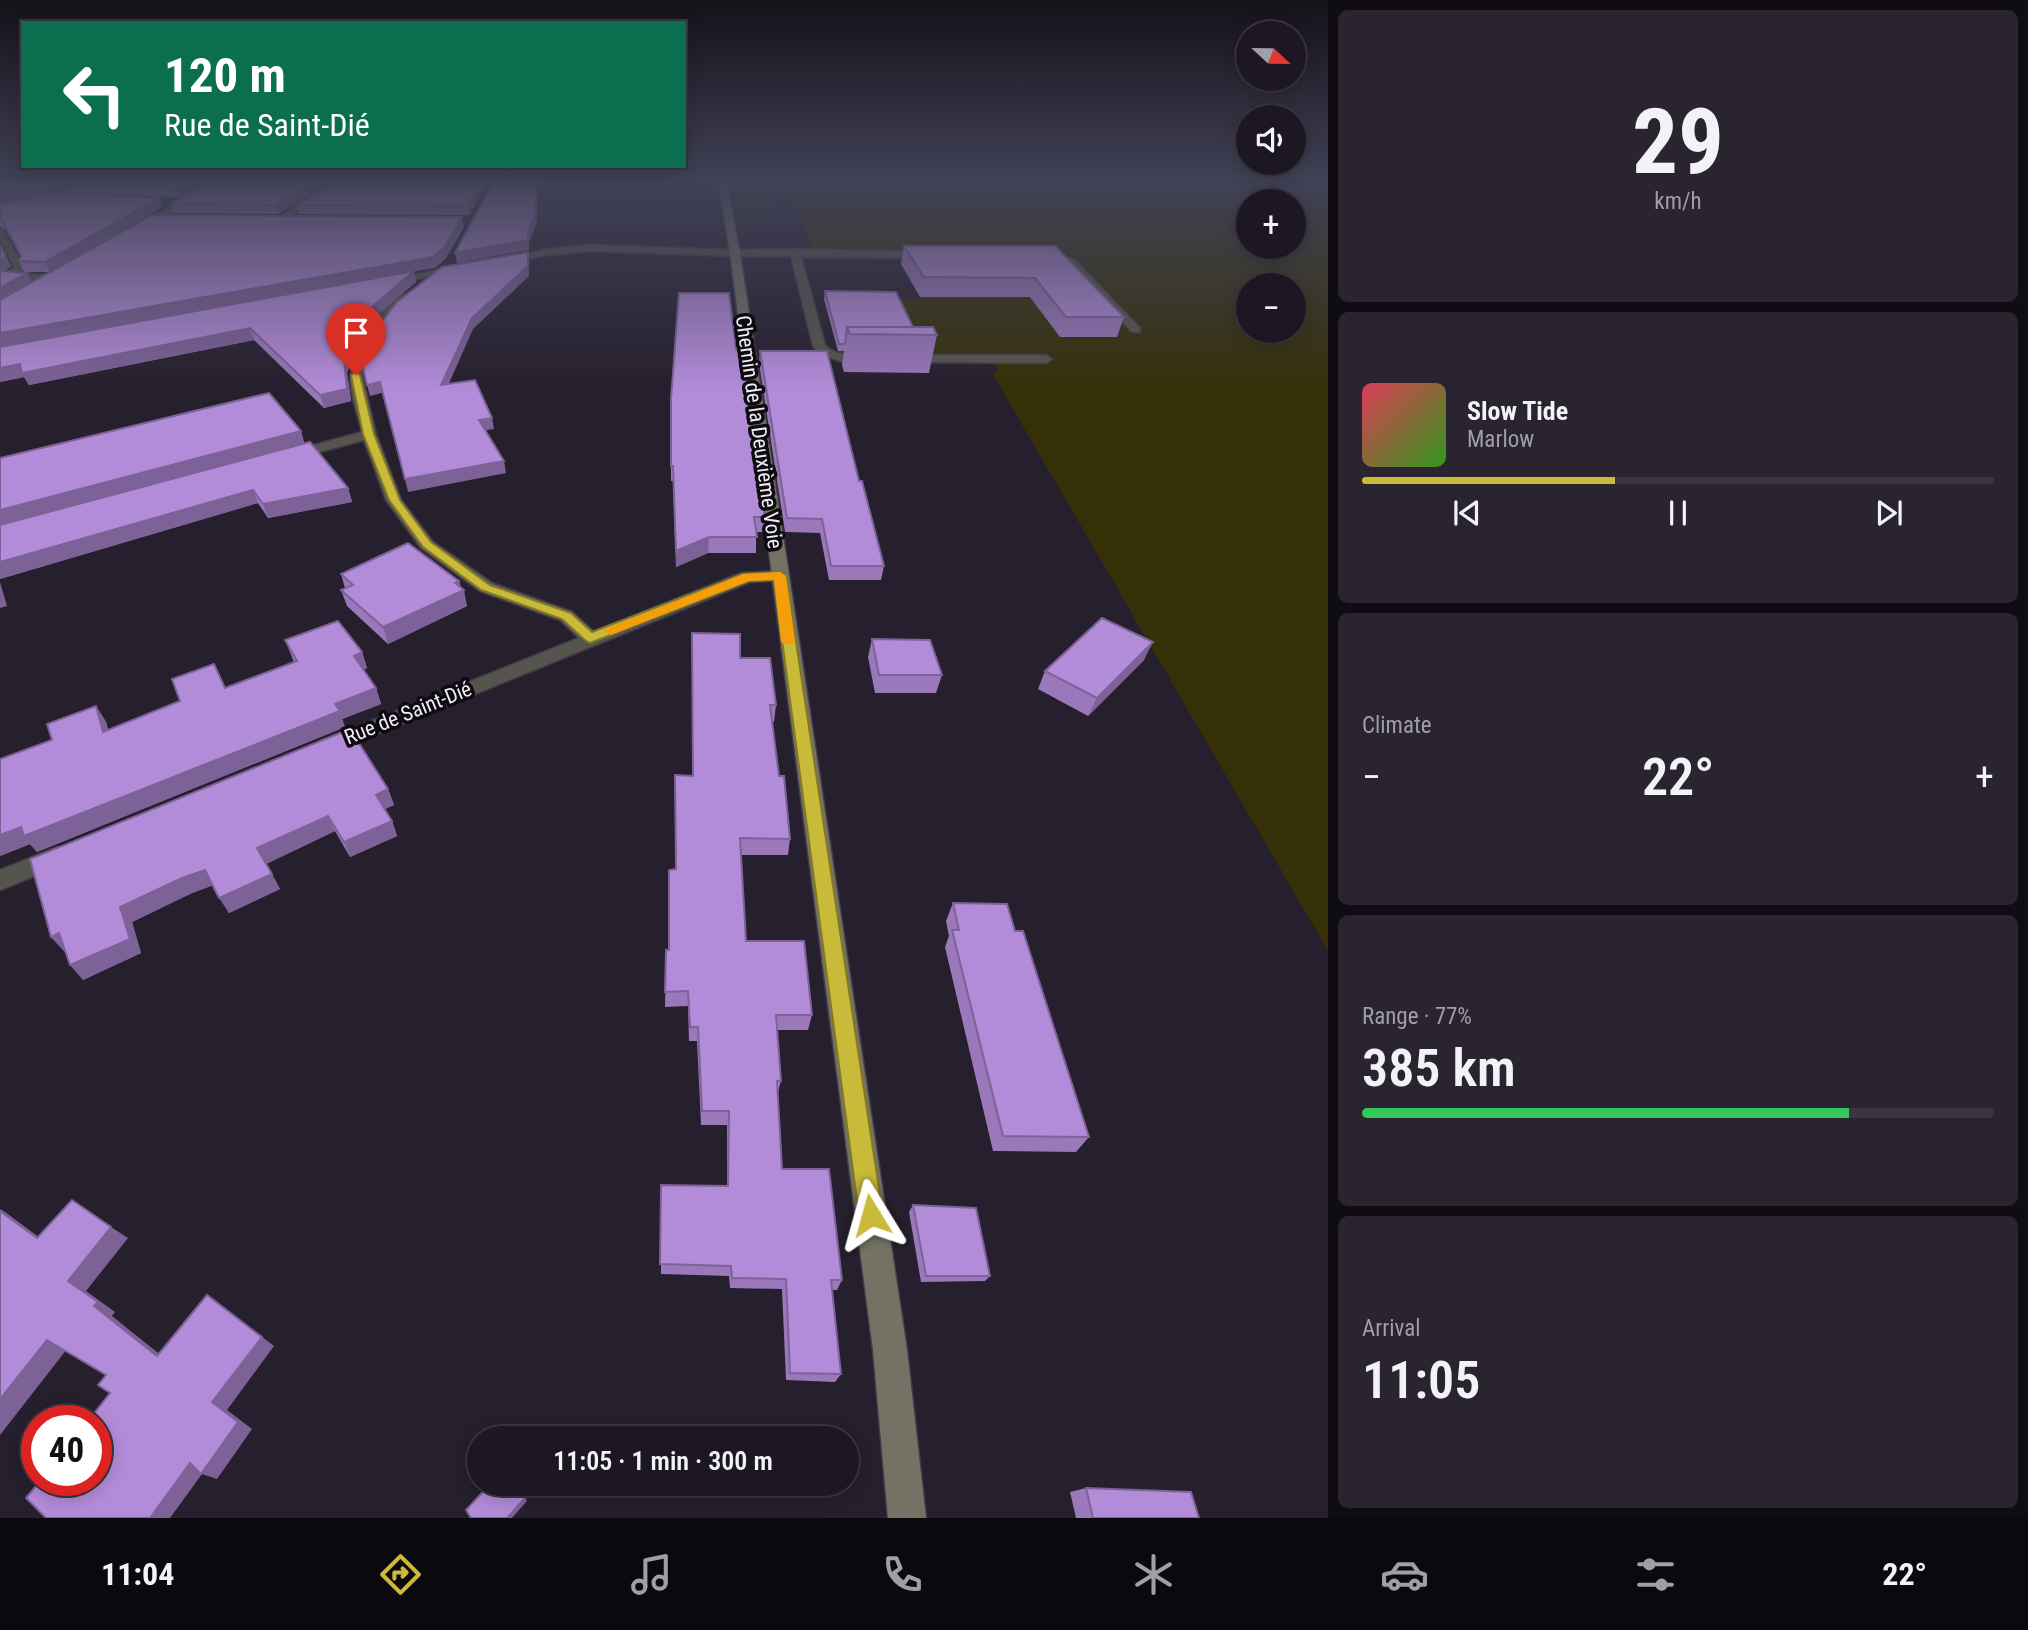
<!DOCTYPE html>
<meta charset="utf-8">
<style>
:root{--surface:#1c1722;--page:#29242f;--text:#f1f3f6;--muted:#a09fa5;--line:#3a3640;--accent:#caba3a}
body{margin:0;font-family:"Roboto Condensed",sans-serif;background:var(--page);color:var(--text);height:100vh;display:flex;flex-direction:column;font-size:26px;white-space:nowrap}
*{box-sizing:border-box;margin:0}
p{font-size:23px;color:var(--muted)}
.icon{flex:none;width:38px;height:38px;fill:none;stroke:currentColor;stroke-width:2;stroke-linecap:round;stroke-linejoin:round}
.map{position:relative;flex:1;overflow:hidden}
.side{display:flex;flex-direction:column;gap:10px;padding:10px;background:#0f0d13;width:700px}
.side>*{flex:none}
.guide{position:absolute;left:21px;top:21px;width:665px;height:147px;border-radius:0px;box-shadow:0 4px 18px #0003,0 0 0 2px var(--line);background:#0b6e4f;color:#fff;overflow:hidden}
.needle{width:46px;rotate:112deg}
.fabs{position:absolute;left:1236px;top:21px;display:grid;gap:14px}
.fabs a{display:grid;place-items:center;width:70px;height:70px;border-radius:50%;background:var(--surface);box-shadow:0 4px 18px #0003,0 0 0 2px var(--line);font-size:35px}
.speed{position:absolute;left:21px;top:1405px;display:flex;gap:14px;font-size:35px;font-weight:700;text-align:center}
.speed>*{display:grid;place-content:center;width:91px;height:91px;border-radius:50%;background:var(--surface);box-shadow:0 4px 18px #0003,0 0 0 2px var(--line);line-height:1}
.speed .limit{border:10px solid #d22;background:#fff;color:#111}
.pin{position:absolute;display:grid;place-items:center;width:60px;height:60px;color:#fff;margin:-72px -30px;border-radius:50% 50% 50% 0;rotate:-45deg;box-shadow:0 0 7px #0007}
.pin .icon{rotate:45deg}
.me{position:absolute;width:77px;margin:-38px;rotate:352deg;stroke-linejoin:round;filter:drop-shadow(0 0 5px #0008)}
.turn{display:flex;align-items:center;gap:24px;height:147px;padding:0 28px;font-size:32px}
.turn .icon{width:91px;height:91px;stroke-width:2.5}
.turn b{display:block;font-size:49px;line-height:60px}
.big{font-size:52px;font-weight:600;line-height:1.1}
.side .tile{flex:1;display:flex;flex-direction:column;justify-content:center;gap:10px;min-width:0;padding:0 24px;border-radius:10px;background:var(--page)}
.side .dial{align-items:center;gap:0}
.dial b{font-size:91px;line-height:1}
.song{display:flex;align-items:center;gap:21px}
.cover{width:84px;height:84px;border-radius:10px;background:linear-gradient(135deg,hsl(350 70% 55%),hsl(110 70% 35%))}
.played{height:7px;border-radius:4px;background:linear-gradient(90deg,var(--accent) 40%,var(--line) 40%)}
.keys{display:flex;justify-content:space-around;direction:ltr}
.heat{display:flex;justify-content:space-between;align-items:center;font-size:38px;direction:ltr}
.charge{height:10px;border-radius:5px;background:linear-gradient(90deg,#34c759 77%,var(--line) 0)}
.trip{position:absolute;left:467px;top:1426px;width:392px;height:70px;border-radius:35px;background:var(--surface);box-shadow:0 4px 18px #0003,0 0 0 2px var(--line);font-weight:600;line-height:70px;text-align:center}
.tab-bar{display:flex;height:112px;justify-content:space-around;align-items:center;background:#0b090e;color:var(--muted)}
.tab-bar .icon{width:49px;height:49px}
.tab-bar .on{color:var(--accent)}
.tab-bar b{font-size:32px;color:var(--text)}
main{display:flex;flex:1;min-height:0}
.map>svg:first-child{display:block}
</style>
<main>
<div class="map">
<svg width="1328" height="1518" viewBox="0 0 1328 1518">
<rect width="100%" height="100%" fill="#261f2d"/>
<!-- green -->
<path fill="#353008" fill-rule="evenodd" d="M735,179H1328V951L992,373L998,371L990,357L844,353L837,351L836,343L895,299H922L895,253L813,251L790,191L771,190L774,206L760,207L763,217H743ZM1248,201H1293V247H1248ZM1248,285H1293V331H1248Z"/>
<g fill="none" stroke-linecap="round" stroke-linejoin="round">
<!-- lane casing -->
<g stroke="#423c49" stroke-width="3">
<g id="lane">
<path d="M795,249L932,252L937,255L932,258L801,257L825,345C840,362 863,347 878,358L872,362H843L819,354L813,346L791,256H735L730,253L735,250Z"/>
<path d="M1041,252L1074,259L1140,328V332H1132L1068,263L1038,257V253Z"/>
<path d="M905,355H1046L1052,359L1046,363L901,362L899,359Z"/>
</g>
</g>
<!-- street casing -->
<g stroke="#423c49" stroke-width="3">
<g id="street">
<path d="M216,179H226L140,231L133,229Z"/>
<path d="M342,179H352L284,221L277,219Z"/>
<path d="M0,228L4,231L24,268L18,274L55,275L59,276V280H0V274H6L14,267L0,240Z"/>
<path d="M591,245L735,250L740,253L735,256L591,251L548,255L500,264L495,261L548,249Z"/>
<path d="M461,265L466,268L464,270L386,285L381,282Z"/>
<path d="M410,292L415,295L414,297L397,310L381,329L370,347L362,375L376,434L401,500L433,542L492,583L572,612L594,632L741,573L780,571L788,576L786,580L750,582L335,751L328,753L321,751L318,746L321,741L579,638L560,620L480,591L421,548L386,500L364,440L290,460L283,456L285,453L362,432C358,415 348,390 351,373C355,342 381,303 410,292Z"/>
<path d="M58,847L66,849L70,856L66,863L0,890V870Z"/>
</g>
</g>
<!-- secondary casing -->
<g stroke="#423c49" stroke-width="3">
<path id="secondary" d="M718,179H726L740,253L907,1350L926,1518H888L873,1350L730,253Z"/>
</g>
<!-- lane -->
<use href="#lane" fill="#56554d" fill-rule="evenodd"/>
<!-- street -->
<use href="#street" fill="#56554d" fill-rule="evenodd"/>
<!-- secondary -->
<use href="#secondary" fill="#737265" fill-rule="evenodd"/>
</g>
<!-- wall -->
<g fill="#9a78bb">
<path d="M0,179H210L178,197L71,194L162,207L77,257L464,227L446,258L435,268L414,271L416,282L376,316L358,342L347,373L351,401L324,408L254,340L29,385L24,377L0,382V245L11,266L5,271L27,273L31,282L49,272H24L19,261L21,257L6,230L0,227V203L45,197L0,202Z"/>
<path d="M213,179H337L277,214L173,213L170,204Z"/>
<path d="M340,179H489L469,215L299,214L297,205Z"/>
<path d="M904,246H1055L1124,317L1117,337H1060L1030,297H920L901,264Z"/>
<path d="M825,291L913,327L937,335L929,373L844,372L842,365L844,351H838L824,299Z"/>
<path d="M736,349L765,517L764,532H756V553H708L676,567L673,481H671V399Z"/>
<path d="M760,351L859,481L884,566L881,580H829L820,533L785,532L759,363Z"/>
<path d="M301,431L304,443L348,488L352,502L268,518L258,503L0,579Z"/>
<path d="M341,574L459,581L467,606L388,644L347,606L341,590L345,588Z"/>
<path d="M692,633L740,658L776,705L774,722H772L779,776L790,839L788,855H741L746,941L812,1015L808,1030H777L781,1081L777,1095L782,1169L842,1280L837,1290H832L841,1374L835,1382L786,1380L782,1289L730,1288L729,1276L661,1274V1185L727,1186V1125H701L697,1041H689L688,1006L665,1007L666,950H669L692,776Z"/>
<path d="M872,639L942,675L936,693H875L868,657Z"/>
<path d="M285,640L362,652L367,668L363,670L376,688L381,704L342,719L345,727L37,852L30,844L0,856V759L52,740L96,706L106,722L108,730L294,662Z"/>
<path d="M1144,660L1088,716L1038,689L1045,671Z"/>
<path d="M388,789L394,805L385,809L392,821L397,836L350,857L335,831L266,864L280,889L229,913L213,885L192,893L132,922L141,953L83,980L65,952L51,937Z"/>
<path d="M953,903L1015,931L1089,1137L1076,1152L993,1151L945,947L949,936L946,921Z"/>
<path d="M913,1205L990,1276L985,1281L921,1282L909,1212Z"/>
<path d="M1086,1488L1199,1518H1076L1070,1492Z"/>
</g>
<!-- shaded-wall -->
<g fill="#7d6298">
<path d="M191,179H210L178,197L175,188Z"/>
<path d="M319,179H337L277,214L275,205Z"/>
<path d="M483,179H489L469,215L468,206Z"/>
<path d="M536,179H537V223L529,242V250L457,263L455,253L528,232Z"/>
<path d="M67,185L71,194L0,202V193Z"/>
<path d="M159,198L162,207L50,272L45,262Z"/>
<path d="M462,217L464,227L446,258L435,268L414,271L416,282L376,316L358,342L347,373L351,401L324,408L320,395L344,361L355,330L374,305L0,346V333Z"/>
<path d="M528,252L529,276L473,329L443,397L441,385L472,318Z"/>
<path d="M6,256L11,266L5,271L0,272V261Z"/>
<path d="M27,273L32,283L0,302V288Z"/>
<path d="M250,328L254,340L29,385L24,377L0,382V368L20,364Z"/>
<path d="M380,382L382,393L370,396L367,385Z"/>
<path d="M492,418L494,429L480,431L479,420Z"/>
<path d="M301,431L305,445L0,526V510Z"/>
<path d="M504,461L506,473L408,492L405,479Z"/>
<path d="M348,488L352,502L268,518L263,504Z"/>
<path d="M253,490L258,503L0,579V562Z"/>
<path d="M709,537L708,553L676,567V551Z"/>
<path d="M459,581L461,592L464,590L467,606L388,644L383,627Z"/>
<path d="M0,582L7,606L0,608Z"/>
<path d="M1153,642L1144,660L1088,716L1097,698Z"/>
<path d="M362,652L367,668L359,672L354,656Z"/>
<path d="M376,688L381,704L342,719L345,727L37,852L30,844L0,856V835Z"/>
<path d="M96,706L106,722L114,749L103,732Z"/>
<path d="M388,789L394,805L382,810L376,795Z"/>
<path d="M328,816L335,831L266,864L257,848Z"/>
<path d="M392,821L397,836L350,857L344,842Z"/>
<path d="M205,870L214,885L192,893L132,922L141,953L83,980L70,965L120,907L182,878Z"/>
<path d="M272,874L280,889L229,913L219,898Z"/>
<path d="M59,933L73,948L65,952L51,937Z"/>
<path d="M0,1209L5,1212L55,1249L37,1238L0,1211Z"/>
<path d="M111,1227L128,1238L86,1291L115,1312L112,1316L173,1365L157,1356L94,1306L68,1281Z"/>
<path d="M207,1295L274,1346L227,1410L252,1429L217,1479L202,1474L170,1518H150L212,1402Z"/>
<path d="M47,1340L67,1349L0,1435V1399Z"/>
<path d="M515,1484H516L527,1501L512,1518H507Z"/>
</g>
<!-- building -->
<g fill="#b38cd9" stroke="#7d6298" stroke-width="2">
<path d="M0,179H191L175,188L67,185L0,193Z"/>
<path d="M213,179H319L275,205L170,204Z"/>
<path d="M340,179H483L468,206L297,205Z"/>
<path d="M495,179H536V214L528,232V240L455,253Z"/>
<path d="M67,194L159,198L45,262L19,261L21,256L2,220L0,219V203Z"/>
<path d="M152,215L462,217L444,248L433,257L0,333V300Z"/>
<path d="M0,245L6,256L0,261Z"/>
<path d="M904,246H1055L1124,317H1066L1035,278L924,277Z"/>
<path d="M528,252V266L472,318L441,385L475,380L492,418L479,420L504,461L405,479L380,382L367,385L362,364L370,337L397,302L442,267Z"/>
<path d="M0,271L27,273L0,288Z"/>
<path d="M414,271L374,305L355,330L344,361L347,389L320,395L250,328L22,373L20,364L0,368V347Z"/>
<path d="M825,291L896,292L913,327H847L845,344H839Z"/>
<path d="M679,293H729L736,349H743L765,517H754L757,537H709L676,551L673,466H671V399Z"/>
<path d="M847,327H933L937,335L850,334Z"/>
<path d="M760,351H827L859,481H862L884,566H831L822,519L787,518Z"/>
<path d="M269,393L301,431L0,510V458Z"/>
<path d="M310,442L348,488L263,504L253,490L0,562V525Z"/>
<path d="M408,543L459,581L455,583L464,590L383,627L341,590L353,585L341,574Z"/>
<path d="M1102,618L1153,642L1097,698L1045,671Z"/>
<path d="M338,621L362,652L354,656L376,688L335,704L340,711L24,836L21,827L0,835V759L52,740L47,724L96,706L103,732L180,701L172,679L214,664L225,688L297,661L285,640Z"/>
<path d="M692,633L740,634V658H770L776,705H770L779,776H784L790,839L740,838L746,941H804L812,1015H776L781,1081H777L782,1169H829L842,1280H831L841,1374L790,1373L786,1279L732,1278L731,1266L660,1264L661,1185L728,1186L729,1111H702L698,1027H690L688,991L665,992L666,950H669V870L676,869L675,775L693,776Z"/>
<path d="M872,639L930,640L942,675H879Z"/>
<path d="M350,729L388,789L376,795L392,821L344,842L328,816L257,848L272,874L219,898L205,870L182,878L120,907L130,939L70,965L59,933L51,937L30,859Z"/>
<path d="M953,903L1007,904L1015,931H1023L1089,1137L1003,1136L952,930H959Z"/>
<path d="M72,1200L111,1227L68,1281L98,1302L94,1306L157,1356L207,1295L262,1337L212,1402L238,1422L201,1474L190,1463L150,1518H46L26,1498L41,1480H96V1421H88L110,1393L98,1385L106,1375L47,1340L0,1399V1211L37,1238Z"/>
<path d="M913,1205L976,1208L990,1276H926Z"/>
<path d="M490,1484H515L525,1498L507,1518H471L466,1510Z"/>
<path d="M1086,1488L1191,1492L1199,1518H1093Z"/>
</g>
<!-- sky -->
<linearGradient id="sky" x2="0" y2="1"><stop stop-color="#151119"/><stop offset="0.46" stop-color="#414257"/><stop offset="1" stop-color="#414257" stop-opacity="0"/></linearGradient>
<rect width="1328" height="392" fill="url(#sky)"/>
<!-- route -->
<path fill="#caba3a" stroke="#837926" stroke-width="2" d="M356,372L360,375L374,434L400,500L431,542L490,585L571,613L592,632L743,574L780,572L786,576L883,1215L879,1223L871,1227L862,1223L859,1215L774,580L749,581L590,643L586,641L562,619L481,590L423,547L389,500L363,434L351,375Z"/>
<!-- slow -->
<path fill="#f59e0b" d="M780,572L786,576L795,641L793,644H783L781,641L774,580L749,581L616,633L611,635L604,630L743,574Z"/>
<g text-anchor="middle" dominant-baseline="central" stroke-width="7" stroke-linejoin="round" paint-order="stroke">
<!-- street labels -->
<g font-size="21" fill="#f0ecf6" stroke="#0d0a10">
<text transform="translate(759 432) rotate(82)">Chemin de la Deuxième Voie</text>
<text transform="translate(408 713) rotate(-22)">Rue de Saint-Dié</text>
</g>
</g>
</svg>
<div class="fabs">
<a><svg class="needle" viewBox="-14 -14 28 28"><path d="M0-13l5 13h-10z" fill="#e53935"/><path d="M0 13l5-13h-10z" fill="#a09fa5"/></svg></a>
<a><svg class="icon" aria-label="sound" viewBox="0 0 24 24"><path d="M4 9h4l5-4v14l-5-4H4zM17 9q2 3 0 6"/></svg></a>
<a>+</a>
<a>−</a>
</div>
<div class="speed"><div class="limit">40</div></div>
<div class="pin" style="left:356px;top:375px;background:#d93025"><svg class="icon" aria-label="arrive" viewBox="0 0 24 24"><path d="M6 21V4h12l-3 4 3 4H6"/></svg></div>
<svg class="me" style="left:871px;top:1215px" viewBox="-20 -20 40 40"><path d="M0-17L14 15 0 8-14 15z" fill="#caba3a" stroke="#fff" stroke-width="4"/></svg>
<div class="trip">11:05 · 1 min · 300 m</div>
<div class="guide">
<div class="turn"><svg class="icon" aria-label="left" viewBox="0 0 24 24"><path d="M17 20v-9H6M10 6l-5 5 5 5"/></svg><div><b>120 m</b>Rue de Saint-Dié</div></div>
</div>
</div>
<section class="side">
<div class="tile dial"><b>29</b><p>km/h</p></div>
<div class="tile">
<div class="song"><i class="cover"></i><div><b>Slow Tide</b><p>Marlow</p></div></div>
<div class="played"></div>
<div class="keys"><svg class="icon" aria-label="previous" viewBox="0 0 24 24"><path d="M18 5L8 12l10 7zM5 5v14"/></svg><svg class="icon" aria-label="pause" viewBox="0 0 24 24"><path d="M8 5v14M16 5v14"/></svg><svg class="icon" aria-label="next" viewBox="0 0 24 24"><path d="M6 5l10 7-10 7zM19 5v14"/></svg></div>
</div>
<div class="tile"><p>Climate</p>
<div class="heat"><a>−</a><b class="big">22°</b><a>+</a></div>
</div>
<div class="tile"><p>Range · 77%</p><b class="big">385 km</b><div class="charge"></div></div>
<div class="tile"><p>Arrival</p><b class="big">11:05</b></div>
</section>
</main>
<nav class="tab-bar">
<b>11:04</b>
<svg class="icon on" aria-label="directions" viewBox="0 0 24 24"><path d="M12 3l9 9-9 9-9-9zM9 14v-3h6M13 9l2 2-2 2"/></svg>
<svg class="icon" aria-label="music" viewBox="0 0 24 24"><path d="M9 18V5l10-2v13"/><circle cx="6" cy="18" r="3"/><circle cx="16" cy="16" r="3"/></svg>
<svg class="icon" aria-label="phone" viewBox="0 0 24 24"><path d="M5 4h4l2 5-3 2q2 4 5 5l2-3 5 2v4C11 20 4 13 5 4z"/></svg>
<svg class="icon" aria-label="climate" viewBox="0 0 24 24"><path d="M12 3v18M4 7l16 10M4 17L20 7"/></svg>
<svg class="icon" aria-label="car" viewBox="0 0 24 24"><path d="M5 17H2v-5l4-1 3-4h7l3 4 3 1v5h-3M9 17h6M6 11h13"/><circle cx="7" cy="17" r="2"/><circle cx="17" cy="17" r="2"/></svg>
<svg class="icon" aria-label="filters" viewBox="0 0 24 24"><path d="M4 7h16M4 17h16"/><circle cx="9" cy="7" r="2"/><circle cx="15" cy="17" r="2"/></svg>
<b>22°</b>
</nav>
